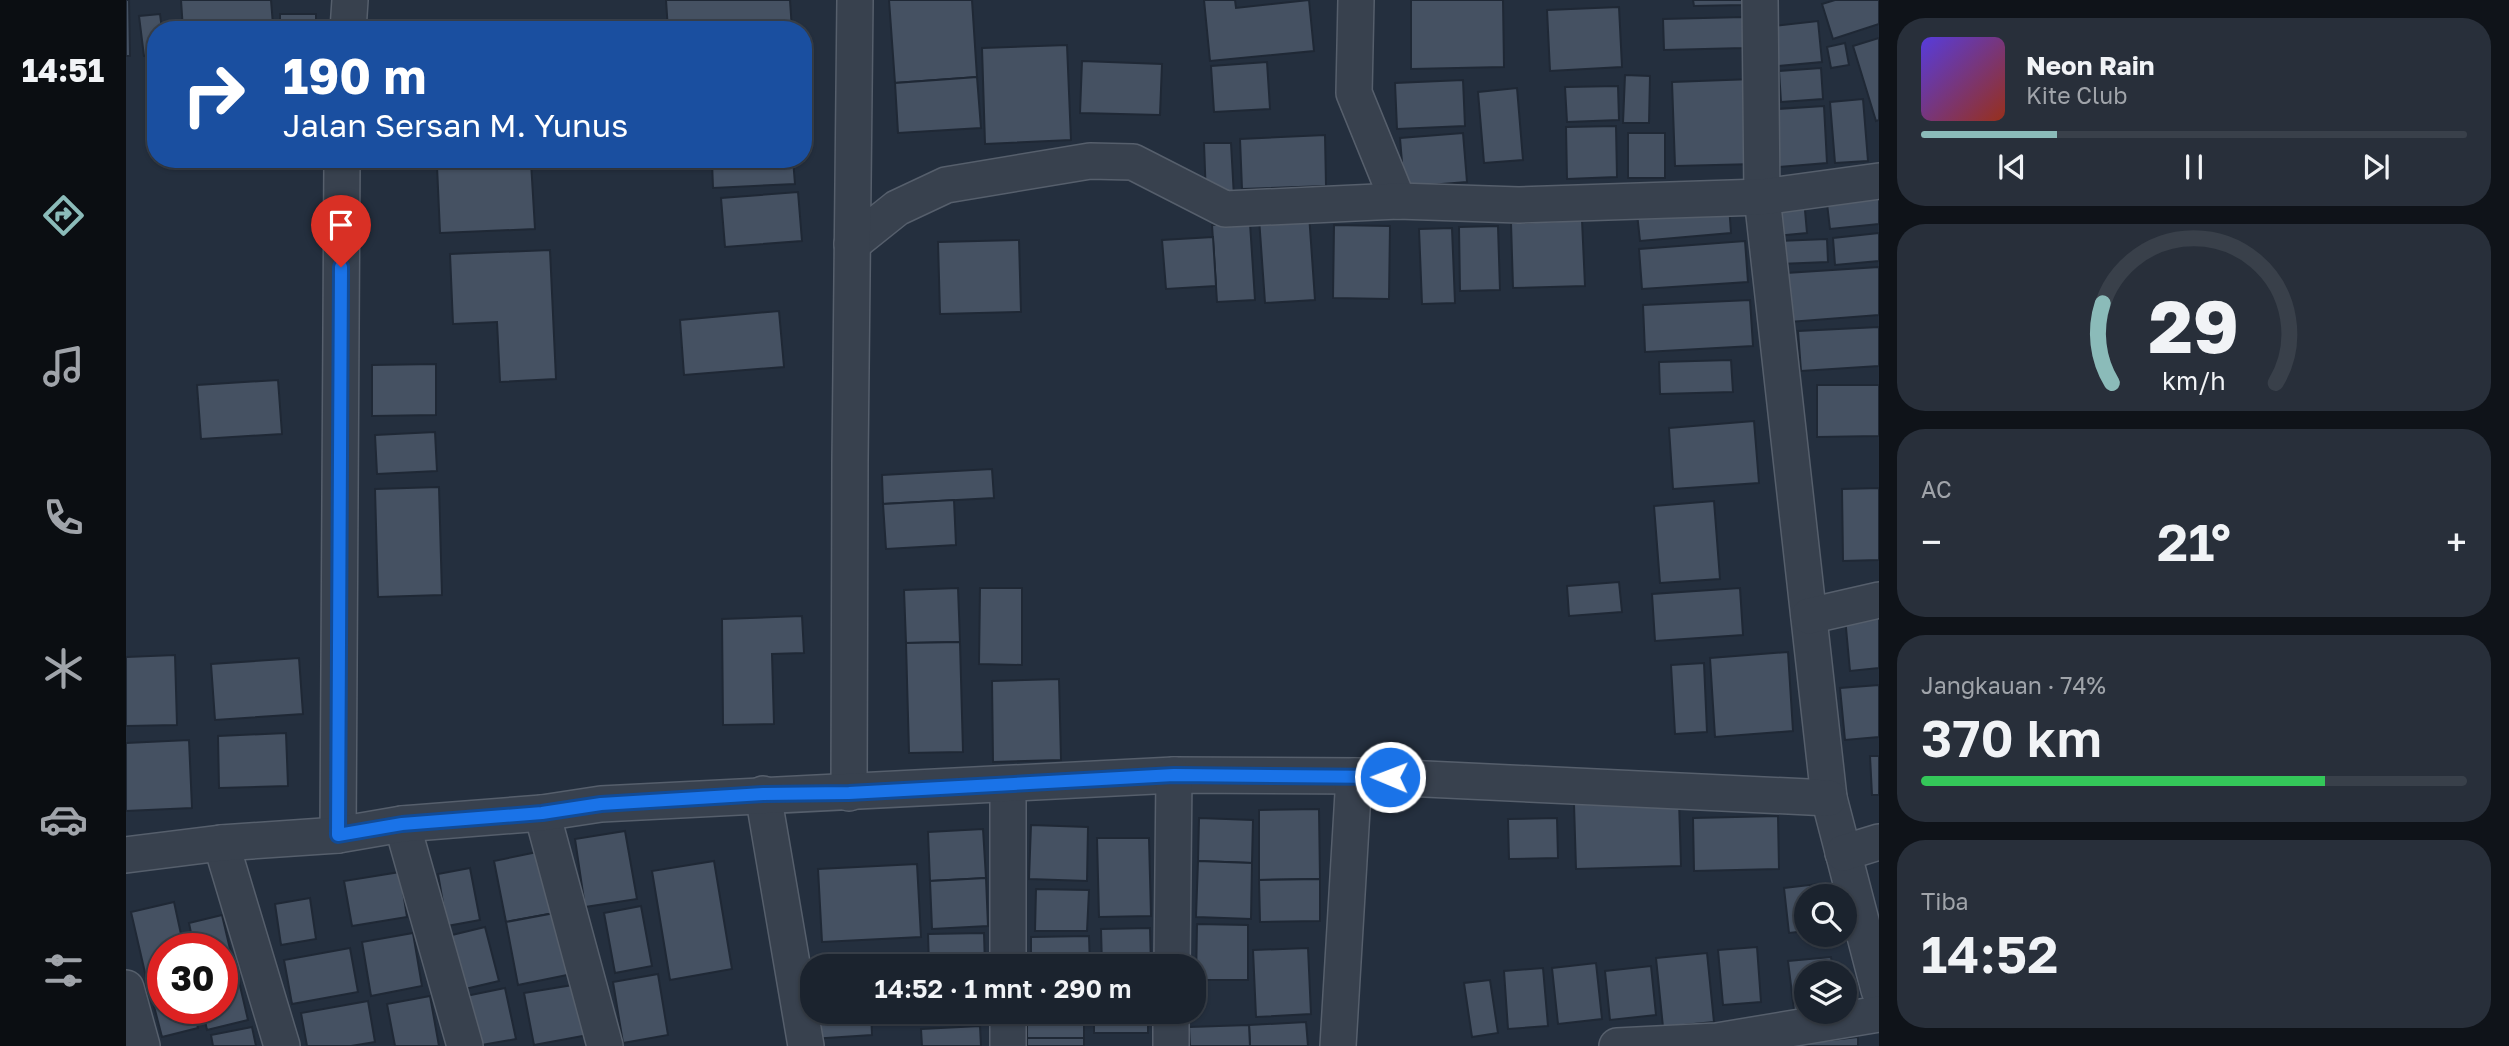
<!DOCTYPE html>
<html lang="id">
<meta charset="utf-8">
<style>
:root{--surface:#1b232e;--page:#282f3a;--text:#f1f3f6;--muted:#a0a4aa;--line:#39404a;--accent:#8bbbb9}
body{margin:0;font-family:"Golos Text",sans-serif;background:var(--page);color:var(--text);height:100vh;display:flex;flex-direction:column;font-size:26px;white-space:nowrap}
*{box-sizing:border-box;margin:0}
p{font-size:23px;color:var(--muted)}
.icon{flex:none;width:38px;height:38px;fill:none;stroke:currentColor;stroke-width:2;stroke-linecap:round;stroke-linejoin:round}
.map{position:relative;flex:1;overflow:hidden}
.side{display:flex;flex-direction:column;gap:18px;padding:18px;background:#0f1319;width:630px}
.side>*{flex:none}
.guide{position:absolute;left:21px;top:21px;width:665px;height:147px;border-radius:28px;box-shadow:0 2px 5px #0004,0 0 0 2px var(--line);background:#1a4fa0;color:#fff;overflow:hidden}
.tools{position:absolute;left:1668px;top:884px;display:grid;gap:14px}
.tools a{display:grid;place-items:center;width:63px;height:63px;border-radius:50%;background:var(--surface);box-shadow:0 2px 5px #0004,0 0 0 2px var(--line);font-size:35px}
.speed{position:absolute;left:21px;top:933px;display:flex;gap:14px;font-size:35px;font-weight:700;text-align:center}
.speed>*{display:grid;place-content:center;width:91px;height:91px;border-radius:50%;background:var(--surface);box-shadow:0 2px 5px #0004,0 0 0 2px var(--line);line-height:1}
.speed .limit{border:10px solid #d22;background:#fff;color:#111}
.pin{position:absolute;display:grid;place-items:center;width:60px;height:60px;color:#fff;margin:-72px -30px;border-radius:50% 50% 50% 0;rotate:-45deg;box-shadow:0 0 7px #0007}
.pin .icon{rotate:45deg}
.me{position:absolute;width:77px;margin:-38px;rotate:271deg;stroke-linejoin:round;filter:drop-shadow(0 0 5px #0008)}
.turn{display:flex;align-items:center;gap:24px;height:147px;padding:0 21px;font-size:32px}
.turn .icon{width:91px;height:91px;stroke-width:2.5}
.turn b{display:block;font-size:49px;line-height:60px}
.big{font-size:52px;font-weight:600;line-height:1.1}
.side .card{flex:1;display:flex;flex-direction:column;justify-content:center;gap:10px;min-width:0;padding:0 24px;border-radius:28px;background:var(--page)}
.side .dial{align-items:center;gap:0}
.dial svg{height:182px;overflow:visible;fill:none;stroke:var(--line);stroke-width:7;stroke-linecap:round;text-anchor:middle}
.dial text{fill:var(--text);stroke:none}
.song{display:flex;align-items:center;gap:21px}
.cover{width:84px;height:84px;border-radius:10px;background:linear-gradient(135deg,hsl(250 70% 55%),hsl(10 70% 35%))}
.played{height:7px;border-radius:4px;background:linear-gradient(90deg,var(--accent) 25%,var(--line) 25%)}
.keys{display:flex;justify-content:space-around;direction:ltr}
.heat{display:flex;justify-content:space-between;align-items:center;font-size:38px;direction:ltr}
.charge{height:10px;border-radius:5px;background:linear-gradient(90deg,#34c759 74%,var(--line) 0)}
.trip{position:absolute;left:674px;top:954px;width:406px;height:70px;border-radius:28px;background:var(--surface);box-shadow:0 2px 5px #0004,0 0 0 2px var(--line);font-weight:600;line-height:70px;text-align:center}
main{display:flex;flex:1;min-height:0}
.dock{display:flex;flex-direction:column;width:126px;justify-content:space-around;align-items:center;background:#0b0e12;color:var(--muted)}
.dock .icon{width:49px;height:49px}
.dock .current{color:var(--accent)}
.dock b{font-size:32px;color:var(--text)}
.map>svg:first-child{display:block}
</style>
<main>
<nav class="dock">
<b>14:51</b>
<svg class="icon current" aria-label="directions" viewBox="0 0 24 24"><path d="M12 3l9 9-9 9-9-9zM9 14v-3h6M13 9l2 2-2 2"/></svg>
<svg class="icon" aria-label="music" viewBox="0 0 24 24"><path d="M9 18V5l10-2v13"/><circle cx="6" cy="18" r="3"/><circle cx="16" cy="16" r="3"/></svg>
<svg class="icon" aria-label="phone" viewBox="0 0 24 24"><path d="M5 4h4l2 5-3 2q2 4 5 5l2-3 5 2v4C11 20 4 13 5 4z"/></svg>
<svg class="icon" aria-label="climate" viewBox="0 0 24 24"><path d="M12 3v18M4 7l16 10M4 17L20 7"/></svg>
<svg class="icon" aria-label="car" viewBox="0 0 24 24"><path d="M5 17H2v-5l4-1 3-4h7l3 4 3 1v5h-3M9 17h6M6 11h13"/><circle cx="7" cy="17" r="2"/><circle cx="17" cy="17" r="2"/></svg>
<svg class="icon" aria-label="filters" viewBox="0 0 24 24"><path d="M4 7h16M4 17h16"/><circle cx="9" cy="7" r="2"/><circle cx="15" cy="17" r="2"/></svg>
</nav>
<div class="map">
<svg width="1753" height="1046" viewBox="0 0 1753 1046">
<rect width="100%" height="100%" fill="#242f3e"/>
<!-- building -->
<g fill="#455162" stroke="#1f2835" stroke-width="2">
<path d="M0,0H3L4,56H0Z"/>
<path d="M55,0H145L147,25L57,30Z"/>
<path d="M540,0H664L666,30H542Z"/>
<path d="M763,0H846L851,77L769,83Z"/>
<path d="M1078,0H1109L1110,8L1183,0L1188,51L1084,61Z"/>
<path d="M1285,0H1377L1378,67L1285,69Z"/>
<path d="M1567,0H1617V5L1568,6Z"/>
<path d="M1709,0H1753V24L1707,39L1696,4Z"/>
<path d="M1493,7L1496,67L1424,71L1421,10Z"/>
<path d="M34,14L36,30H30V55L18,56L13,16Z"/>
<rect x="154" y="14" width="36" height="16"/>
<path d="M1618,17L1619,48L1538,50L1537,19Z"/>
<path d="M1692,21L1696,62L1651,66L1647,26Z"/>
<path d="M1753,38V120L1750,121L1727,46Z"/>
<path d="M1719,43L1723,65L1705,68L1701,47Z"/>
<path d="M941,45L945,140L859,144L856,48Z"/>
<path d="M956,61L1036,64L1034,115L954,113Z"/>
<path d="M1141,62L1144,109L1088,112L1085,66Z"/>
<path d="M1695,68L1697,99L1655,102L1653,71Z"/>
<path d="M1499,75L1524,76L1523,123H1497Z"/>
<path d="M851,77L855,128L772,133L769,83Z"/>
<path d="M1627,79L1630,164L1549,166L1546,82Z"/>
<path d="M1337,80L1339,126L1271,129L1269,83Z"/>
<path d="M1492,86L1493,120L1441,122L1439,87Z"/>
<path d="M1391,88L1397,160L1358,163L1352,92Z"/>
<path d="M1737,99L1742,161L1709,163L1704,102Z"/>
<path d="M1698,106L1701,163L1653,167L1650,109Z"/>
<path d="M1490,126L1491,177L1441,179L1440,127Z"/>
<path d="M1337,133L1341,182L1278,187L1274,138Z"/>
<rect x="1502" y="133" width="37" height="45"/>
<path d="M1199,135L1200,186L1116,189L1114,139Z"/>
<path d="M1078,143H1105L1108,197L1080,198Z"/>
<path d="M667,159L669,184L587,188L586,162Z"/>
<path d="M405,162L409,229L314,233L311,166Z"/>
<path d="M1753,189V224L1704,229L1700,195Z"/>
<path d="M672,192L676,241L599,247L595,198Z"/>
<path d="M1678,199L1681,233L1649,236L1646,201Z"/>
<path d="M1603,205L1605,233L1514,241L1511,213Z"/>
<path d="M1183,214L1189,300L1139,303L1133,218Z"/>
<path d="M1456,220L1459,286L1387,288L1385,223Z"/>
<path d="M1124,223L1129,300L1091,302L1086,225Z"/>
<path d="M1208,225L1264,226L1263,299L1207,298Z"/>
<path d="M1372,226L1374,290L1334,291L1333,227Z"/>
<path d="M1326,228L1329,303L1296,304L1293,229Z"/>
<path d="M1753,233V261L1709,265L1707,238Z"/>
<path d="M1087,237L1090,286L1040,289L1036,240Z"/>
<path d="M1701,239L1702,262L1653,264L1651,241Z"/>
<path d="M893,240L895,312L814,314L812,242Z"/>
<path d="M1619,241L1622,282L1516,289L1513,249Z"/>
<path d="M424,250L430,379L374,382L371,322L327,324L324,254Z"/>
<path d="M1753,267V315L1663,322L1660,273Z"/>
<path d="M1624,300L1627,346L1519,352L1517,305Z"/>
<path d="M653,311L658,367L558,375L554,320Z"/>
<path d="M1753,327V366L1675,371L1672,331Z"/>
<path d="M1605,360L1607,392L1534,394L1533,362Z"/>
<path d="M310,364V415L246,416V365Z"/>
<path d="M152,380L156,434L75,439L71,385Z"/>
<path d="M1691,385H1753V436L1691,437Z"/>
<path d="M1628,421L1633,483L1547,489L1543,428Z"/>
<path d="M309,432L311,471L251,474L249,435Z"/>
<path d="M866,469L868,498L757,504L756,475Z"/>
<path d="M313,487L316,595L252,597L249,489Z"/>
<path d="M1753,488V560L1717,561L1716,489Z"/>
<path d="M828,500L830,545L760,549L757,504Z"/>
<path d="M1588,501L1594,579L1534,583L1528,506Z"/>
<path d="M1493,582L1496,612L1443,616L1441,586Z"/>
<path d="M832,588L834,642L780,643L778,590Z"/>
<path d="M854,588H896V665L853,664Z"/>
<path d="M1614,588L1617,635L1529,641L1526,594Z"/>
<path d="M1753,614V668L1724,671L1719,617Z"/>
<path d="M676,616L678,653L646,654L648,724L597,725L596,619Z"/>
<path d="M834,642L837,752L783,753L780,643Z"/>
<path d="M1662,652L1667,731L1589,737L1584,658Z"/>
<path d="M49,655L51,725L0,726V657Z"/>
<path d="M173,658L177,714L89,720L85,664Z"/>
<path d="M1578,663L1581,732L1549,734L1545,665Z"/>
<path d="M933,679L935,760L867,762L866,681Z"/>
<path d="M1753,685V737L1719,740L1714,688Z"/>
<path d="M160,733L162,786L93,788L92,736Z"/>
<path d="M63,740L66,808L0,811V743Z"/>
<path d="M1744,756H1753V795H1746Z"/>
<path d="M1553,801L1555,866L1450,869L1448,804Z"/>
<path d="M1193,809L1194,879L1133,880V810Z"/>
<path d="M1652,816L1653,869L1568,871L1567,818Z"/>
<path d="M1073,818L1127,820L1126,863L1072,861Z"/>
<path d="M1431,818L1432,858L1383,859L1382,819Z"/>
<path d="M905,825L962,827L961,881L903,879Z"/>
<path d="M857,829L860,878L804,881L802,832Z"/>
<path d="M499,831L511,899L459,907L449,839Z"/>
<path d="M971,838H1023L1025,916L973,917Z"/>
<path d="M421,850L434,912L380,922L368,861Z"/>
<path d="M588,861L606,969L544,980L526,871Z"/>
<path d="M1072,861L1126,863L1125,919L1070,917Z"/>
<path d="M791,864L795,937L696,942L692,869Z"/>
<path d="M344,868L354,920L321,926L312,874Z"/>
<path d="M274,872L281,917L226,926L218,881Z"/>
<path d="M860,878L862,926L806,929L804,881Z"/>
<path d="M1194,879V921L1134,922L1133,880Z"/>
<path d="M1692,884L1693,896H1680V931L1663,933L1658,888Z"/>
<path d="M910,889L963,890L961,931H909Z"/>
<path d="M184,898L190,939L155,945L149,904Z"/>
<path d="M48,902L58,948H37V973L20,977L5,912Z"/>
<path d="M515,906L526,966L489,973L478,913Z"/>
<path d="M434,912L446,974L392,985L380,922Z"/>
<path d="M96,915L108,966L96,969V948H68L63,923Z"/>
<path d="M1071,924L1122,925V980H1070Z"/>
<path d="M359,927L373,981L339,989L326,935Z"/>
<path d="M1024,928L1025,966H976L975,929Z"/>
<path d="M287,933L296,986L245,996L236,942Z"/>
<path d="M858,933L859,966H803L802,934Z"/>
<path d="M963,936L964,966H905V937Z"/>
<path d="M1631,947L1635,1002L1597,1005L1592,950Z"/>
<path d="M224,948L232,992L166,1004L158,960Z"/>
<path d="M1182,948L1185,1014L1130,1017L1127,950Z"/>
<path d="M1581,953L1588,1022L1537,1027L1530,958Z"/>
<path d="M1705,957L1707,973H1680V1009L1668,1010L1662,961Z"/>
<path d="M741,958L742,966H686V1012H745L746,1035L685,1039L680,962Z"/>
<path d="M1470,963L1476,1019L1432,1024L1426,968Z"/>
<path d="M1525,966L1530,1015L1484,1020L1479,971Z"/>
<path d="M1417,968L1422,1026L1382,1029L1378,971Z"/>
<path d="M111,973L122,1020L81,1030L76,1008H96V976Z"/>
<path d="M532,974L542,1035L497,1043L487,982Z"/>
<path d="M1364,980L1372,1033L1346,1037L1338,983Z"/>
<path d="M37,983V1008H67L72,1028L36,1037L23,987Z"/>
<path d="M453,984L462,1035L408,1045L398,993Z"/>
<path d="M379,988L390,1039L350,1046L340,996Z"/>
<path d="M304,996L313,1046H269L261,1004Z"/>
<path d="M242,1001L249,1042L225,1046H181L175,1013Z"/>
<path d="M804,1012H860V1022L804,1023Z"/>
<rect x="901" y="1012" width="57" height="26"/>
<rect x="968" y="1012" width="54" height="21"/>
<path d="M1180,1022L1182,1046H1124L1123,1025Z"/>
<path d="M1123,1025L1124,1046H1064L1063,1027Z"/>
<path d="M854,1026L855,1046H796L795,1029Z"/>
<path d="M126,1027L130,1046H87L85,1035Z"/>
<path d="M1732,1037V1046H1660V1045Z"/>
<rect x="901" y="1038" width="57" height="8"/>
</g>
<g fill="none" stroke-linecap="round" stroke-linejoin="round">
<!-- minor casing -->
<g stroke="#565f6c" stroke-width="38">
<g id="minor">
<path d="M1230,0L1228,93L1272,201"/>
<path d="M1634,0L1636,197L1703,798L1753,990"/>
<path d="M222,30L224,0"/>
<path d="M726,244L771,208L820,185L964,161L1007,162L1099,209L1272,201L1393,205L1636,197L1753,181"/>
<path d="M1683,616L1753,600"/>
<path d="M882,784V966"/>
<path d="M723,793L724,461L729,0"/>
<path d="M637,794L680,1046"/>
<path d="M416,813L479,1046"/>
<path d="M276,824L339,1046"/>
<path d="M212,835L216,159"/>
<path d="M95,843L156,1046"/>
<path d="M1717,853L1753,842"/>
<path d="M0,855L95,843L212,835L276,824L416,813L475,804L1048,775L1236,776L1703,798"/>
<path d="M1046,966L1048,775"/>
<path d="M0,988L16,1046"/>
<path d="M882,1012V1046"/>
<path d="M1045,1046V1012"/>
<path d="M1212,1046L1228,776"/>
<path d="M1491,1046L1591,1041L1753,1014"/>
</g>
</g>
<!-- minor -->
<use href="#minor" stroke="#38414e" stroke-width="35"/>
</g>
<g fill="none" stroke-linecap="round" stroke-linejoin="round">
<!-- route casing -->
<g stroke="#114b97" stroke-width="18">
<path id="route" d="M215,267L212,835L276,824L416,813L475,804L637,794L723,793L1048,775L1264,777"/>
</g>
<!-- route -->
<use href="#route" stroke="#1a73e8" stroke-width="12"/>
</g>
</svg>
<div class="tools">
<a><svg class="icon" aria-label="search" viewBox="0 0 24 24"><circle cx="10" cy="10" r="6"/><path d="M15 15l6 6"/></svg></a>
<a><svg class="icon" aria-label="layers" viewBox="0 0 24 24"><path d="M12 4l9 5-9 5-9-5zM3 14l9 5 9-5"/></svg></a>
</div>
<div class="speed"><div class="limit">30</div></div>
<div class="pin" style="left:215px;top:267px;background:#d93025"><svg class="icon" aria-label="arrive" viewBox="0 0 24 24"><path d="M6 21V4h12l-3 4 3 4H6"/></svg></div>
<svg class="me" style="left:1264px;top:777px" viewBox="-20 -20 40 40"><circle r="17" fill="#1a73e8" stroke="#fff" stroke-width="3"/><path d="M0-11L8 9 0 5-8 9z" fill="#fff"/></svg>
<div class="trip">14:52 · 1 mnt · 290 m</div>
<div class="guide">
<div class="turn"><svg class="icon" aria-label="right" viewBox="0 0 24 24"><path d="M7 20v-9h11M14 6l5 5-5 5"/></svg><div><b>190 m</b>Jalan Sersan M. Yunus</div></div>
</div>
</div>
<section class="side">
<div class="card">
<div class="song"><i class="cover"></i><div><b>Neon Rain</b><p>Kite Club</p></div></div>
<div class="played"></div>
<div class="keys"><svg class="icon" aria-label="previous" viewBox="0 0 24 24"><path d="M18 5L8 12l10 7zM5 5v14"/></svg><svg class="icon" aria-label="pause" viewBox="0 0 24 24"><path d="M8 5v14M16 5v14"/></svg><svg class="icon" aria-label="next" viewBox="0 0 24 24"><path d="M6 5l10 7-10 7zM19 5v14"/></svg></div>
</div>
<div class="card dial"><svg viewBox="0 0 100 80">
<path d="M14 69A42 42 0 1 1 86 69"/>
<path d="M14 69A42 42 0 0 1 10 34" stroke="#8bbbb9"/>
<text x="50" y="56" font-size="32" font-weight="700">29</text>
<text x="50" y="72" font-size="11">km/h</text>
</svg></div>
<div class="card"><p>AC</p>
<div class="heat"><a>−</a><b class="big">21°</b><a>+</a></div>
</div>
<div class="card"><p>Jangkauan · 74%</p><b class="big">370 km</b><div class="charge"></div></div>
<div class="card"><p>Tiba</p><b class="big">14:52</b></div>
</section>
</main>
